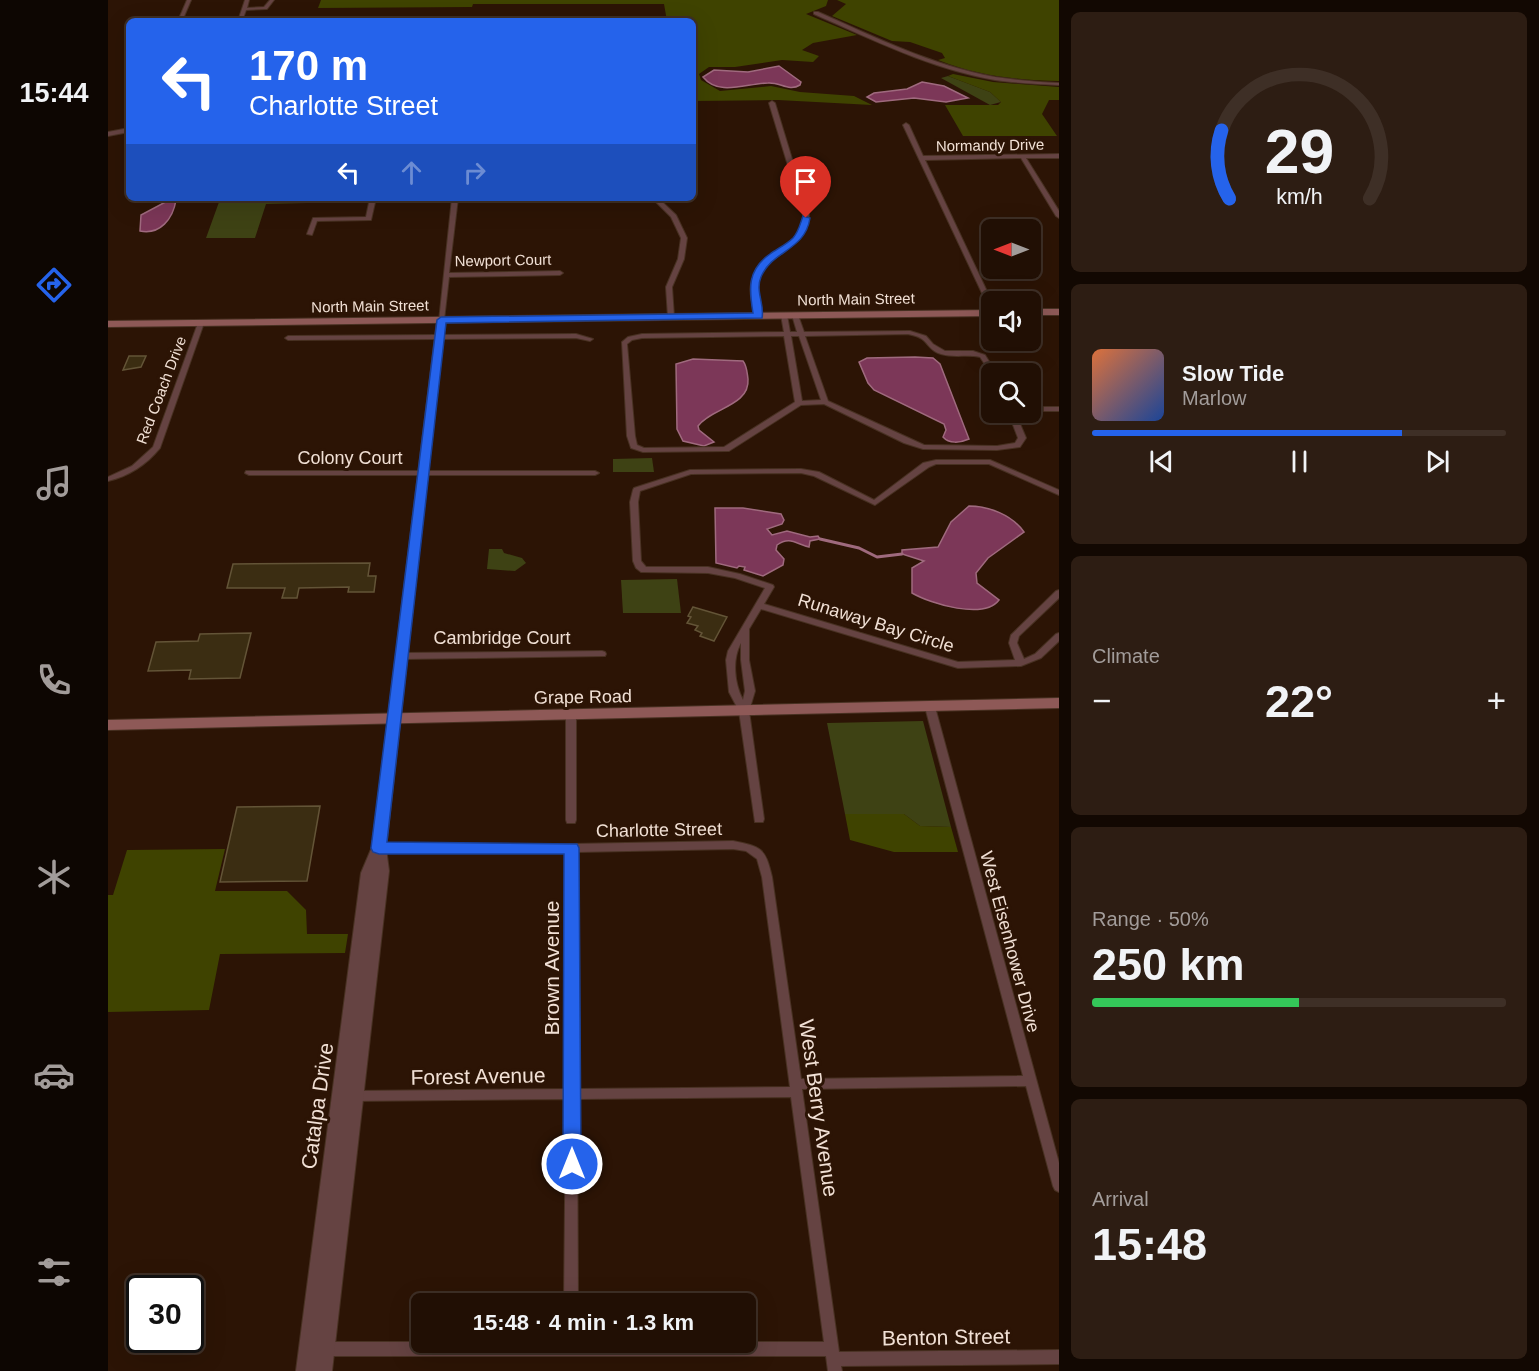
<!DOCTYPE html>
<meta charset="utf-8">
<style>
:root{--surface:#210f04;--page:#2d1d13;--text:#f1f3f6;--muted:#a29c9a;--line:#3e2f26;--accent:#2563eb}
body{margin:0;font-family:Helvetica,sans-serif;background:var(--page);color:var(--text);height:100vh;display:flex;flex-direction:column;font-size:22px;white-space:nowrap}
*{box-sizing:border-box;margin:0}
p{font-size:20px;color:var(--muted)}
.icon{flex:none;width:33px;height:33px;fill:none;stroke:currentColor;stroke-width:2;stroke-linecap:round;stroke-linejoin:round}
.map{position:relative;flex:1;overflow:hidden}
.side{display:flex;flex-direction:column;gap:12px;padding:12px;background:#120802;width:480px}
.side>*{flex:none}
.hud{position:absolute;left:18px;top:18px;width:570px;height:183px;border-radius:9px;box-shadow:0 6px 24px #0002,0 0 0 2px var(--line);background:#2563eb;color:#fff;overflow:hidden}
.needle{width:39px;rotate:270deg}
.buttons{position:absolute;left:873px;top:219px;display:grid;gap:12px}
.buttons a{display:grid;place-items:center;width:60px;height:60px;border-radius:9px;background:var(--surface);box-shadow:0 6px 24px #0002,0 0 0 2px var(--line);font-size:30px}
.speed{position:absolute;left:18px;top:1275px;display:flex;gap:12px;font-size:30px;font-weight:700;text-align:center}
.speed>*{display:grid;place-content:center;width:78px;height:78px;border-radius:50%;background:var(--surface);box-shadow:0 6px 24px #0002,0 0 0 2px var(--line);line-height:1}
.speed .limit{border:3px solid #111;border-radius:9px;background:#fff;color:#111}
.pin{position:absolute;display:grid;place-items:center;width:51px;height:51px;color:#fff;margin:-62px -26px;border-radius:50% 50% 50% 0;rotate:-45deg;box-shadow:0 0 6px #0007}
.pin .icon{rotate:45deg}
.me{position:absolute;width:66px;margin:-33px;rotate:0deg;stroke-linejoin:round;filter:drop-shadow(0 0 4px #0008)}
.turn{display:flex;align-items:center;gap:21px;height:126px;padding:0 24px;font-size:27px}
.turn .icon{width:78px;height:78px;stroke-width:2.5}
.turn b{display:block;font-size:42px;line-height:51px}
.lanes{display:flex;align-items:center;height:57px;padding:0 24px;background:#0003;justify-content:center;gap:30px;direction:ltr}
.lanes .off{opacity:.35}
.big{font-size:45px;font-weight:700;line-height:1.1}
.side .tile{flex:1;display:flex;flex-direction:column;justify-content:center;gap:9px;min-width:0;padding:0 21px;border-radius:9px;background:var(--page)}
.side .dial{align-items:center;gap:0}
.dial svg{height:156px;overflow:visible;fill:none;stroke:var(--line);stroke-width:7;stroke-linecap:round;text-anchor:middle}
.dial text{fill:var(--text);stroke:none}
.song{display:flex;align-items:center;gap:18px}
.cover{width:72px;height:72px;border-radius:9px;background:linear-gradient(135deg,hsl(20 70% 55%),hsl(220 70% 35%))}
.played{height:6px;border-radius:3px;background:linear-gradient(90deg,var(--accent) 75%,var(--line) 75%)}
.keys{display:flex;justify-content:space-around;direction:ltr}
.heat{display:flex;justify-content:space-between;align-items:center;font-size:33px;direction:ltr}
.charge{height:9px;border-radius:4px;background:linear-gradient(90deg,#34c759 50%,var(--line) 0)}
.trip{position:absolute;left:303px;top:1293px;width:345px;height:60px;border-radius:9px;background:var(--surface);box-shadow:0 6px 24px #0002,0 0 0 2px var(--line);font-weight:700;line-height:60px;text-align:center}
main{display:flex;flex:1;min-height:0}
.menu{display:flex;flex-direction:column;width:108px;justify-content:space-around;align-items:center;background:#0d0602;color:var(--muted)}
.menu .icon{width:42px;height:42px}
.menu .active{color:var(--accent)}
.menu b{font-size:27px;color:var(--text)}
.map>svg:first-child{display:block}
</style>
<main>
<nav class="menu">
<b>15:44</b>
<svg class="icon active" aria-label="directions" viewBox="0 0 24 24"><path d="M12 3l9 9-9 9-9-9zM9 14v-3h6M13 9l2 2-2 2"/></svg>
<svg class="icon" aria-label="music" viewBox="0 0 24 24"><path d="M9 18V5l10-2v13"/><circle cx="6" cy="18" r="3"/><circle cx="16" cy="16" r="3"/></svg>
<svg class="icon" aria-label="phone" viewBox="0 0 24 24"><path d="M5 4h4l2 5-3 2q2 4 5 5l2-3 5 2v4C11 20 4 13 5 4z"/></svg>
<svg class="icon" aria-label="climate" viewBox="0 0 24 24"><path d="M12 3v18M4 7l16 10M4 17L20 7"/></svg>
<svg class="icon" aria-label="car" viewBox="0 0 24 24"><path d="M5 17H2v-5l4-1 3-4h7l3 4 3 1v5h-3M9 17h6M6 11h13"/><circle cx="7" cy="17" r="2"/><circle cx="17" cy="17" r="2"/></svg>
<svg class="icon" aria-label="filters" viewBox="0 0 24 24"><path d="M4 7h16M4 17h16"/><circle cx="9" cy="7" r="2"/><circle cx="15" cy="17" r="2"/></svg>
</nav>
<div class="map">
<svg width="951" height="1371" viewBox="0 0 951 1371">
<rect width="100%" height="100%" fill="#2c1405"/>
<!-- green -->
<g fill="#3e4214">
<path d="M840,76L882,92L893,102L882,105L833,78Z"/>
<path d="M121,198H201L200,203L158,204L147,238H98L111,202H119Z"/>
<path d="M544,458L546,472H505V459Z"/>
<path d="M381,549H394L396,553L414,558L418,563L407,571L379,569Z"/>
<path d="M569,579L573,613H515L513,580Z"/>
<path d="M815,721L843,827L812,826L796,814H737L719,723Z"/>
</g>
<!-- forest -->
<g fill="#3f4300">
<path d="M213,0H720L718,6L698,14L749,35L705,43L694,50L711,56L705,62L674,60L627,67H601L591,74L593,80L612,91L663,86L692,92L746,96L764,105L670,100L585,101V21H559L556,4H365L364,7L210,8Z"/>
<path d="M729,0H951V81C909,80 870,76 830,60L837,58L834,53L802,42L784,41L724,16L738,4Z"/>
<path d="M845,74L885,82L951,87V100H941L934,114L949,136H855L837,105H890L893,102L882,92L840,76Z"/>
<path d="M737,814H796L812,826L843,827L850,852H786L742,840Z"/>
<path d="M117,849L107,891H179L198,910L199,934H240L237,953L112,954L101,1010L0,1012V895H5L19,850Z"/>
</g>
<!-- water -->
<g fill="#7c3758" stroke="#9f6a7e" stroke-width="1.5">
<path d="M671,66L693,82L692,85C681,92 672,82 660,83C639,83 611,97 595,77L606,70L640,72Z"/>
<path d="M814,82L836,86L860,98L838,102L806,98L768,102L759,97L766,93L799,89Z"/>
<path d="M63,199L68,200C65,219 52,235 32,231L33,215Z"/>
<path d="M807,357L825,358L832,364L861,439C852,443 841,444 835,437L838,430L836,424L766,390L760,383L751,362L759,358Z"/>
<path d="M585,359L635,361C639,366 639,372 640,379C642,406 603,408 590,426L591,430L606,442L596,446L575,441L569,429L568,364Z"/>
<path d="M861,506C881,506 904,515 916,532L880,558L868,573L869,583L891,600C876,620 823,604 804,593V568L816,561L794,554V550L830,547L843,522Z"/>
<path d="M607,508H635L673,514L676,520L674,524L659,529L664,535L679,531L702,537L710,536L712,539L702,541L701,547C688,544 682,536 669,545L668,550L676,559L675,565L655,576L636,570L637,567L631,566L629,568L608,563Z"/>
</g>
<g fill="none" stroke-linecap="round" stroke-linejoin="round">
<!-- stream -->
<path stroke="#9f6a7e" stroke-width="3" d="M712,539L751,548L769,557L794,554"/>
</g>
<!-- building -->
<g fill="#3b2d12" stroke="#635437" stroke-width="1.5">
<path d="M21,356H38L33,367L15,370Z"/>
<path d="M262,563L260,576H268L266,592H240L241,587L191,588L189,598H174L177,588H119L125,564Z"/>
<path d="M585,607L619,617L606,641L592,636L594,633L587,630L590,626L579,623L583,617L580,616Z"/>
<path d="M143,633L132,678L81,679L83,670L40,671L48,642L90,641L92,634Z"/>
<path d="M212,806L199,881L112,882L129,807Z"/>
</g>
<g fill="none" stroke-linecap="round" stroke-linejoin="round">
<!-- minor casing -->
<g stroke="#483122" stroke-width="2">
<g id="minor">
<path d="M79,0H83L74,21H70Z"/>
<path d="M137,0H141L139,8L156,7L162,0H166L159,9L138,10L134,21H130Z"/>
<path d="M706,12H710C767,37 825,66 887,77C908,80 929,82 951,83V85C930,84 908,83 887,80C824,69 765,40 706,14Z"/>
<path d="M664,101L667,103L701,215C696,255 656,251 649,284C647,294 652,306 654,316L651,318L648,316C645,306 641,294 643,284C649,256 682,252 692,229C694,225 695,220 695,215L661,103Z"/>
<path d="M798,123L801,125L815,156L951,154V158H918L951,211V218L948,216L913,158L817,160L884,302V310L881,308L795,125Z"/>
<path d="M21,128V132L0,136V132Z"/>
<path d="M262,198H268L263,220L209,221L204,235L199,234L205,218L258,217Z"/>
<path d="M344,198H350L341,273L452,271L455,273L452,275L341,277L336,320L331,321Z"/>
<path d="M544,198H550L568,215L579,238L576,259L564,287L566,317L563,319L560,317L558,287L570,259L573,238L563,217Z"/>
<path d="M676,313L679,315L682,332H689L684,315L687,313L690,315L696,332L802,331L818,336L825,344L837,351H865L877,355L889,374H884V375L872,357C859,354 846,358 833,354C822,351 821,344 814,339C810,336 804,335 800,334L697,336L720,401L816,445L889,446L907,443L910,438L900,412H907L918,438L912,447L889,450L815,449L796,443L716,404L693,405L621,451L535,452L523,448L519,436L514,342L520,337L534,334L676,332L673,315ZM676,336L687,402L616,447L536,448L529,445L527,436L519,344L524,340L534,338ZM683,336H691L713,400L694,401Z"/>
<path d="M93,321L96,323L52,448C38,465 21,476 0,481V477L24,466L45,447L90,323Z"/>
<path d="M468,334L485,339L482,341L468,338L180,340L177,338L180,336Z"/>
<rect x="936" y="407" width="15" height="4"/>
<path d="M828,460H882L951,490V495L881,464H828L821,467L767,505L706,476L693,473L583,474L532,491L530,502L533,561L538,567H600L632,574L665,585L666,587L656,604L850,662L907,660L901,643L903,635L948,591L951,590V598L911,636L909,643L916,659L927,654L948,634L951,633V641L933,658L913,666L850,668L653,609L641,629V660L647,691L641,711L656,819L655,822H647L631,711L621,692L618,660L620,651L657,588L627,578L600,573L533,572L528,568L525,561L522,502L525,490L526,488L582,470L693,469L711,472L766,500L815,463ZM633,643V660L637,691L635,700C626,683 624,659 633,643Z"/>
<path d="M138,471H487L491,473L487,475H141L137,473Z"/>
<path d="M494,651L497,652L498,654L497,656L295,659L291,656L295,653Z"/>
<path d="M822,704L827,707L951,1163V1192L947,1190L945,1186L918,1086L694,1089L731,1352L951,1350V1364L733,1366L734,1371H720L718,1356H217L212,1354L210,1349L212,1344L217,1342H716L683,1097L469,1099L470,1304H456L458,1099L243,1101L239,1100L237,1096L239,1092L243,1091L458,1089L459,852H271L267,851L266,848L267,845L271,844H464L625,841C654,847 657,848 664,877L693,1079L915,1076L817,707ZM625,849L638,851L649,859L654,877L682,1087L469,1089V852Z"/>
<path d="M463,712L468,715V820L467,823H459L458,820V715Z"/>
</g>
</g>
<!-- tertiary casing -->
<g stroke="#483122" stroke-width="2">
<path id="tertiary" d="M333,317L337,320L278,848L281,871L224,1371H188L253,873L264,847L329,320Z"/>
</g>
<!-- secondary casing -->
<g stroke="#483122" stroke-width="2">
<g id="secondary">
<rect x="922" y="309" width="29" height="6"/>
<path d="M884,310V316L0,327V321Z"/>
<path d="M951,698V708L0,730V720Z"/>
</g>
</g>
<!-- minor -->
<use href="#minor" fill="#654342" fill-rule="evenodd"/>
<!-- tertiary -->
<use href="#tertiary" fill="#654342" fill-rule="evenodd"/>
<!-- secondary -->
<use href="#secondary" fill="#8e5957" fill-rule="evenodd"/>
</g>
<!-- route -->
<path fill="#2563eb" stroke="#184099" stroke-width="1.5" d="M695,216L702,218C697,251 664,250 653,277C647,291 657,305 654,318L338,323L279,842L469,844L471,848L473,1164L471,1170L464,1173L457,1170L455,1164L456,854H271L265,852L263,848L329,320L333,317L645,313C641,289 639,270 662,254C669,249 679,244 685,238C691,231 692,224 695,216Z"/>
<g text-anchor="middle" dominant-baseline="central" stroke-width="6" stroke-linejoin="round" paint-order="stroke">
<!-- far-street labels -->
<g font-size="15" fill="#f1e0d5" stroke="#2c1405">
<text transform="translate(882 145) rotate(-1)">Normandy Drive</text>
<text transform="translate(395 260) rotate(-1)">Newport Court</text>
<text transform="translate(748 299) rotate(-1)">North Main Street</text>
<text transform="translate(262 306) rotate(-1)">North Main Street</text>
<text transform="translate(53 390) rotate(-69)">Red Coach Drive</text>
</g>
<!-- street labels -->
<g font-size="18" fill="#f1e0d5" stroke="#2c1405">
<text x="242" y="458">Colony Court</text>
<text transform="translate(768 623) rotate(17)">Runaway Bay Circle</text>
<text x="394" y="638">Cambridge Court</text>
<text transform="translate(475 697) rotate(-1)">Grape Road</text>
<text transform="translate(551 830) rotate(-1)">Charlotte Street</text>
<text transform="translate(902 942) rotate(75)">West Eisenhower Drive</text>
</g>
<!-- near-street labels -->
<g font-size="21" fill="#f1e0d5" stroke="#2c1405">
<text transform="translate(443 968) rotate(-90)">Brown Avenue</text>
<text transform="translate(370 1076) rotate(-1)">Forest Avenue</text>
<text transform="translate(209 1106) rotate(-82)">Catalpa Drive</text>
<text transform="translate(711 1108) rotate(82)">West Berry Avenue</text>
<text transform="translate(838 1337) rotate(-1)">Benton Street</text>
</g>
</g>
</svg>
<div class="buttons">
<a><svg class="needle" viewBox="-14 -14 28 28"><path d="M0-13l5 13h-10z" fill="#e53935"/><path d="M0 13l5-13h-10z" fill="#a29c9a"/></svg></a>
<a><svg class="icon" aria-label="sound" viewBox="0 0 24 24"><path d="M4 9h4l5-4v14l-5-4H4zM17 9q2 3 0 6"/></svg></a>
<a><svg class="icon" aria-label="search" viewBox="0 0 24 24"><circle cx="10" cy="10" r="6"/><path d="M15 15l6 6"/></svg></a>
</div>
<div class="speed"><div class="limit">30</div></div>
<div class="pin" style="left:698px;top:218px;background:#d93025"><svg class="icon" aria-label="arrive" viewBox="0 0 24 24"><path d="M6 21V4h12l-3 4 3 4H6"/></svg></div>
<svg class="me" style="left:464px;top:1164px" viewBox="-20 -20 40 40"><circle r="17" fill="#2563eb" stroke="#fff" stroke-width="3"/><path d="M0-11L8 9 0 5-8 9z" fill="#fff"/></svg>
<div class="trip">15:48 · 4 min · 1.3 km</div>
<div class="hud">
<div class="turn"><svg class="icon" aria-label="left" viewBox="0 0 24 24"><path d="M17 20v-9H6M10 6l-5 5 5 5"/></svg><div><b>170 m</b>Charlotte Street</div></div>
<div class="lanes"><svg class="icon" aria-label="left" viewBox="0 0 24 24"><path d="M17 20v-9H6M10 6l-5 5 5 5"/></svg><svg class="icon off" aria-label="ahead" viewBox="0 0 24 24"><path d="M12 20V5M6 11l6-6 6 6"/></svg><svg class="icon off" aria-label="right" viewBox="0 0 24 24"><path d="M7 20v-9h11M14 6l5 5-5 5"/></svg></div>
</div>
</div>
<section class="side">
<div class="tile dial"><svg viewBox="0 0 100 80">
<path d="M14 69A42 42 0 1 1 86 69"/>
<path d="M14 69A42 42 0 0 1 10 34" stroke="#2563eb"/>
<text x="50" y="56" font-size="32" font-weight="700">29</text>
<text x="50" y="72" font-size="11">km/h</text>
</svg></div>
<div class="tile">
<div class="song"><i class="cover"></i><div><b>Slow Tide</b><p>Marlow</p></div></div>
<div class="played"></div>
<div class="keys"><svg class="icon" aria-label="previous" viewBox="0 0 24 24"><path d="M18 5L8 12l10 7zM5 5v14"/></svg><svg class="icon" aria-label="pause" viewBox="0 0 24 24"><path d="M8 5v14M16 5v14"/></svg><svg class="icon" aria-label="next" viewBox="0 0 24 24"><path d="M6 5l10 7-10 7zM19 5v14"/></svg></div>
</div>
<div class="tile"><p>Climate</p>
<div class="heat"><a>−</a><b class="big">22°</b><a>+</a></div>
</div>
<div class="tile"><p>Range · 50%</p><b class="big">250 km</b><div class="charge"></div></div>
<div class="tile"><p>Arrival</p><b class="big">15:48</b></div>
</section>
</main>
